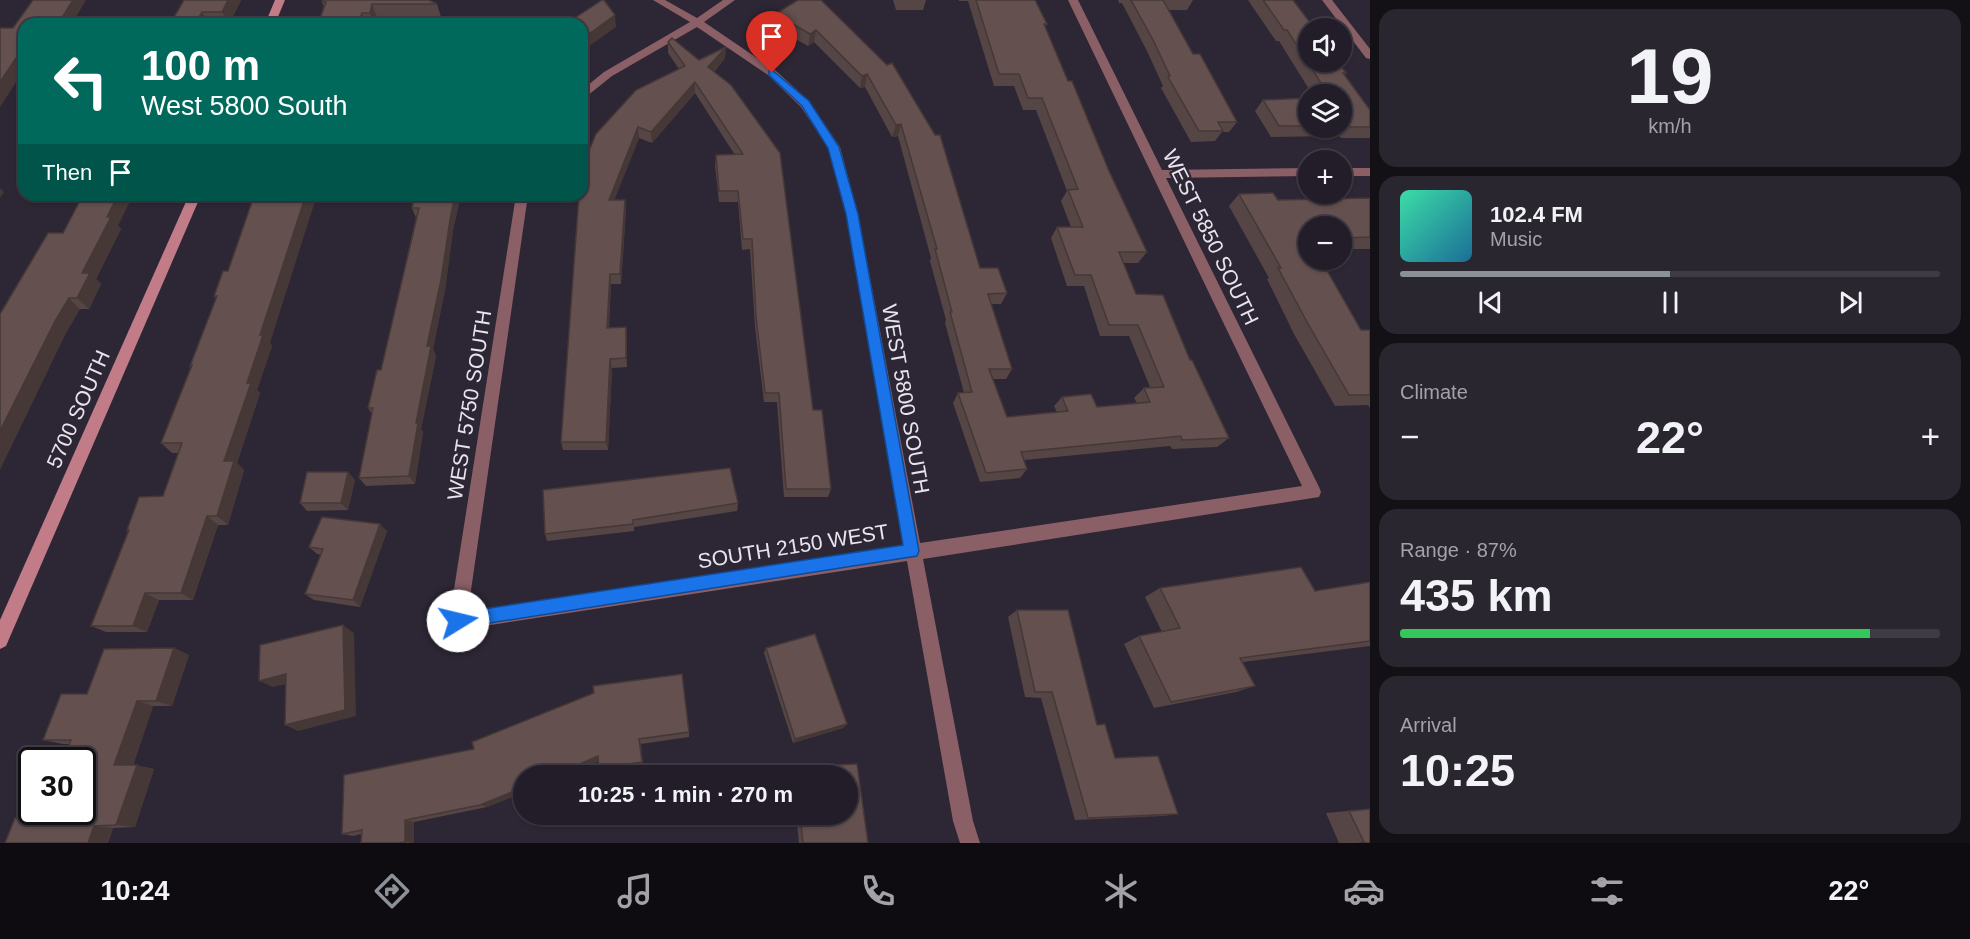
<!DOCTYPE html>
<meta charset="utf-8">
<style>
:root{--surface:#221d28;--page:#2a2630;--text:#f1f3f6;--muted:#a2a2a8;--line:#3f3b45;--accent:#8c9099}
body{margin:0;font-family:Arial,sans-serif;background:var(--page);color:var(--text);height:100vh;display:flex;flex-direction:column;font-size:22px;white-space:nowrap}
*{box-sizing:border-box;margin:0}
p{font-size:20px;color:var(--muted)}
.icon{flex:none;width:33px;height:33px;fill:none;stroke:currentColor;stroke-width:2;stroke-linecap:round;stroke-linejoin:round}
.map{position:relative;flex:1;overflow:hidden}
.details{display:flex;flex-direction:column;gap:9px;padding:9px;background:#131016;width:600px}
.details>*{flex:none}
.banner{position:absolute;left:18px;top:18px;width:570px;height:183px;border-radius:18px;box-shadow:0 2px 4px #0004,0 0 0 2px var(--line);background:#00695c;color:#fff;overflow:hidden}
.tools{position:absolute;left:1298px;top:18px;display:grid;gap:12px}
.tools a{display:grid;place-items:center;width:54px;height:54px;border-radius:50%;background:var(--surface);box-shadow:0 2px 4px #0004,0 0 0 2px var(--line);font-size:30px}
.speed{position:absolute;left:18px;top:747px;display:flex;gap:12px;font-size:30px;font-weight:700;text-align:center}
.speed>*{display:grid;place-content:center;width:78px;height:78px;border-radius:50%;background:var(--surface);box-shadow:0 2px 4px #0004,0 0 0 2px var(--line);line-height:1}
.speed .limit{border:3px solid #111;border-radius:9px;background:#fff;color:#111}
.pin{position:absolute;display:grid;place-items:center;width:51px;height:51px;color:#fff;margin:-62px -26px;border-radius:50% 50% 50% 0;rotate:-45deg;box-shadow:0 0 6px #0007}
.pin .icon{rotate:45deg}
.me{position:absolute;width:66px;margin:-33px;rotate:81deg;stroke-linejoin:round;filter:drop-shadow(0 0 4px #0008)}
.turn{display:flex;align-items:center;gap:21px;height:126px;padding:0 24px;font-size:27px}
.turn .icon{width:78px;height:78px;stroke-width:2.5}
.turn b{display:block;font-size:42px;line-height:51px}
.then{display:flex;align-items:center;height:57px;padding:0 24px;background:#0003;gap:12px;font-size:22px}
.big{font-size:45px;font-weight:800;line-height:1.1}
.details .card{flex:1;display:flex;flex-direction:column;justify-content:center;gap:9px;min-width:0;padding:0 21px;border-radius:18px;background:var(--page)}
.details .dial{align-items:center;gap:0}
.dial b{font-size:78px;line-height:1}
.song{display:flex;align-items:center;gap:18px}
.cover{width:72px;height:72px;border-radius:9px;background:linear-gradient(135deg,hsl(160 70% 55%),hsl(200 70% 35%))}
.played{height:6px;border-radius:3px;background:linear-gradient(90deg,var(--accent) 50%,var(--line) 50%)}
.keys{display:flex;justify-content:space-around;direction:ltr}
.heat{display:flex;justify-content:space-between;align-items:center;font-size:33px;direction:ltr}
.charge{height:9px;border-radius:4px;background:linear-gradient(90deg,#34c759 87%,var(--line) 0)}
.trip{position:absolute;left:513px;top:765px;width:345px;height:60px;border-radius:30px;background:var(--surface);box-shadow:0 2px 4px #0004,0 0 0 2px var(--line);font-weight:800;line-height:60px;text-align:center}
.menu{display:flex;height:96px;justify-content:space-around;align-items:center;background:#0e0c10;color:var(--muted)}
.menu .icon{width:42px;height:42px}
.menu .selected{color:var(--accent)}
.menu b{font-size:27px;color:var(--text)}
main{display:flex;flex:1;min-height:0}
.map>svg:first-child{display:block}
</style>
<main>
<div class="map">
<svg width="1370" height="843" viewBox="0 0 1370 843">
<rect width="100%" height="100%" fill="#2d2735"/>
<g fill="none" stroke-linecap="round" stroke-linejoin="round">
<!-- street -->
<g fill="#8b5f66" fill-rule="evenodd">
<path d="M653,0H665L697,18L723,0H735L704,22L776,71L809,101L840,147L858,214L920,543L1302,486L1068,0H1078L1162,170L1308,168V176L1166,178L1319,487L1321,492L1319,497L923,559L973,821L980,843H960L953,821L907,561L458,630L452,627L449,621L516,195H528L468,611L904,546L846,214L828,147L801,107L768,75L697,27L612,76L582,100V90L604,72L690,22Z"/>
<path d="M1322,0H1332L1370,49V59L1366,58Z"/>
<rect x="1341" y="168" width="29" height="8"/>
</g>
<!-- secondary -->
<g fill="#c17c88" fill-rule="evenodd">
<path d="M275,0H285L275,24H265Z"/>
<path d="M189,195H201L6,646L0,649V620Z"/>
</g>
</g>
<!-- wall -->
<g fill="#554544">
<path d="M184,0H241L229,24H170Z"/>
<path d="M798,0L887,65L980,268L1007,293L1001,304H991L1012,369L1006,379H993L1007,417L1057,412L1054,406L1062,397L1097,407L1137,403L1134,398L1144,388L1150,387L1129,336H1100L1084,286H1067L1051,238L1057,227H1071L1061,201L1067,191L1036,110H1023L1014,86H994L968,1H959V0H1035L1047,24L1045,27L1068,81L1147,252L1138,263H1123L1136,294L1190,360L1229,438L1217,447L1172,449L1170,446L1024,460L1027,469L1020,478L980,482L953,403L958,393H964L945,323L946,320L930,261L931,258L898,136L892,137L865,87L860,88L814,42L808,46L774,27L775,14Z"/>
<path d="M893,0H926L923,10H896Z"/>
<path d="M1118,0H1193L1187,10H1168L1193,54L1237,122L1229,132H1222L1215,141L1191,142L1161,88L1163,86L1147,51L1122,3H1119Z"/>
<path d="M1248,0H1293L1346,73L1345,75L1370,110V138H1341L1339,136L1271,137L1255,111L1263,100L1308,98V128H1341V94H1312L1279,41H1276Z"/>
<path d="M322,2L437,4L441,17H377L375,24H318L324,7Z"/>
<path d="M668,42L699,60L725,58L714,72L731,85L813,410L831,489L828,497H784L777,402H764L755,327L750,249L742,250L738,202H719L715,166L716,155H735L695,93L652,143L639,138L614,200H625L626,210L621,284H611L609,328L627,337V367L612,368L608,450H563L561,442L579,195L679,69L668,53Z"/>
<path d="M1239,194L1278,200L1370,198V249H1341V226H1308V260L1361,330H1370V408L1368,405L1335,406L1294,334L1267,279L1269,278L1229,206Z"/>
<path d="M415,195H461L453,230L445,290L433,349L436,356L421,429L423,432L415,484L366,486L359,478L372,414L368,408L381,370L416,218L412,208Z"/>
<path d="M118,226L121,229L96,279L101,284L89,309H80L67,331L63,233Z"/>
<path d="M223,271L272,346L257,390L260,393L237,463L244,470L228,525H218L193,600H159L147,632H106L91,626L128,531L127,530L163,496L178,453H172L161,443L192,367L190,366L216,298L214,296Z"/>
<path d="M348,472L355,480L348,510L307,511L300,503Z"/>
<path d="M738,503L737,511L634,527V531L547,541L545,534Z"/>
<path d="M387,531L360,607L314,600L305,594L321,555L317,554L309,547Z"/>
<path d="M1370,582V646L1243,662L1255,686L1236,692L1154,708L1124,644L1139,636L1162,632L1145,597L1160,588L1315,591Z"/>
<path d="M1017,610L1097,725L1115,758L1178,814L1162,816L1075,820L1041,698L1025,697L1008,617Z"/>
<path d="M174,648L189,655L172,706H153L133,765L154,769L135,827L113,828L108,843L40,818L69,744H63L43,740L87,694Z"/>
<path d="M766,648L847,724L843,728L793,743L764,653Z"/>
<path d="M689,732V737L641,744L643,766L602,772L599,768V761L564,776H524V792L487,807L414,822V843H361V834L353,836L342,834L344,775Z"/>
<path d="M857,764L868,843H799L796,814H848V776H792L791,771L795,767Z"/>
<path d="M1370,809V843H1339L1326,813Z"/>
</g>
<!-- shaded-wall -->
<g fill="#453837">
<path d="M73,0H86L72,24H58Z"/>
<path d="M228,0H241L229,24L222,12Z"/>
<path d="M372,4L377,17L375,24H374L370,13Z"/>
<path d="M202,12L209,24H195Z"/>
<path d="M362,13L365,24H358Z"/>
<path d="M615,15L616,27L582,51V39Z"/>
<path d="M816,30L814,42L808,46L810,34Z"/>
<path d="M24,46V70L0,107V82Z"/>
<path d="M726,47L725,58L708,78V67Z"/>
<path d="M867,74L865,87L860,88L862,76Z"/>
<path d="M695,82V93L652,143L651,132Z"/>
<path d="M901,124L898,136L892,137L896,125Z"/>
<path d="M638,127L639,138L610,211L609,200Z"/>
<path d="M0,188L4,192L0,198Z"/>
<path d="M118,195H133L118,226L121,229L96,279L101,284L89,309L77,298L82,273L107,217Z"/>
<path d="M306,195H317L270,343L272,346L257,390L260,393L237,463L244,470L228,525L217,516L224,461L260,335Z"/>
<path d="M455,195H461L453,230L445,290L433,349L436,356L421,429L423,432L415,484L409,476L416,423L427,346L450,220Z"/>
<path d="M625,200L626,210L621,284L620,274Z"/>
<path d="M610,274L611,284L608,338L607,328Z"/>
<path d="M69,298L80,309L67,331L0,470V431L55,321Z"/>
<path d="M626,327L627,337V367L626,358Z"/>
<path d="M610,359L612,368L608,450L606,442Z"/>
<path d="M348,472L355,480L348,510L341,503Z"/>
<path d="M207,516L218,525L193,600L181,593Z"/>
<path d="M380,524L387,531L360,607L353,600Z"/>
<path d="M145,593L159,600L147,632L133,626Z"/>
<path d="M343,625L354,633L356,716L298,731L285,725Z"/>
<path d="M174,648L189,655L172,706L156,701Z"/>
<path d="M286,674L299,681L273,687L259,681Z"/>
<path d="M137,701L153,706L132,769L114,765Z"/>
<path d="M847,724L843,728L793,743L795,739Z"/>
<path d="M639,739L641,744L643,766L642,762Z"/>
<path d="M598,756L601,760L564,776H552Z"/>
<path d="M137,765L154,769L135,827L116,825Z"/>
<path d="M524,787V792L487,807L480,805Z"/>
<path d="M405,820L414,822V843L405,842Z"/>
<path d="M94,826L113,828L108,843H88Z"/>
</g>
<!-- building -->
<g fill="#63504f" stroke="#453837" stroke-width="1.5">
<path d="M33,0H73L58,24H24V46L0,82V28H13Z"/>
<path d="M184,0H228L222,12H202L195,24H170Z"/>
<path d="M323,0H429L437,4H372L370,13H362L358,24H318L326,2H322Z"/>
<path d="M602,0H604L615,15L582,39V24H566Z"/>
<path d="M798,0H821L887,65L892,63L935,135H940L980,268H998L1007,293L988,294L1012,369H989L1007,417L1068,411L1062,397L1091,394L1097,407L1150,402L1144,388L1164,387L1138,325H1109L1091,275H1075L1057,227H1083L1068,190L1078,189L1042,98H1028L1019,74H999L976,0H1035L1047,24H1044L1068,81H1072L1109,171L1147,252H1119L1136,294L1163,295L1190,360H1192L1229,438L1182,440L1181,436L1021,452L1027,469L986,473L958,393L972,392L950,312H952L935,249H937L901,124L896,125L867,74L862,76L816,30L810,34L775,14Z"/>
<path d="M1131,0H1163L1193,54H1200L1237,122H1218L1223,131H1199L1168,77L1170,76L1153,40Z"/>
<path d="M1263,0H1293L1314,28H1308V62H1338L1346,73H1343L1370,110V127H1351L1349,125H1341V94H1328L1287,30H1284Z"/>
<path d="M672,38L699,60L726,47L708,67L731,85L780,153L813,410H822L831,489H786L779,393H765L756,317L752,239H743L738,191H719L716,155L743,154L695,82L651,132L638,127L609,200H625L620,274H610L607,328L626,327V358L610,359L606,442H561L579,195H582V167L596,134L636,90L685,66L668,42Z"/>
<path d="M1308,98V126H1279L1263,100Z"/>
<path d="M1273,193L1278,200L1370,198V237L1341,238V226H1308V260H1321L1361,330H1370V395H1349L1307,322L1278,268H1281L1239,194Z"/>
<path d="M83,195H118L107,217H111L82,273H90L77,298H69L55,321L0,431V314L48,233H63Z"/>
<path d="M258,195H306L260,335H263L247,383H251L224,461H234L217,516H207L181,593H145L133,626H91L129,530H127L139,497L163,496L182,443H161L192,365L190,366L217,296H214L223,271H228L253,199H257Z"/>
<path d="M415,195H455L450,220L441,280L427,346H431L416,423H418L409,476L359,478L373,408H368L377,370H381L419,208H412Z"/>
<path d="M730,468L738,503L633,520V524L545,534L543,490Z"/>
<path d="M307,472H348L341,503H300Z"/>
<path d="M322,517L380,524L353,600L305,594L323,549L309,547Z"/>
<path d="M1301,567L1315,591L1370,582V641L1240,658L1255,686L1171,702L1139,636L1180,628L1160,588Z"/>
<path d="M1017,610H1068L1097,725L1105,724L1115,758L1158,756L1178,814L1088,818L1052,692H1035Z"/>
<path d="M343,625L345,710L285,725L286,674L259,681L260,645Z"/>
<path d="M815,634L847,724L795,739L766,648Z"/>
<path d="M174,648L156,701H137L114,765H137L116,825L94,826L88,843H5L15,818H40L43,812H82V760H63L71,740H43L61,694H87L104,649Z"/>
<path d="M682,674L689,732L639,739L642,762L599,768L598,756L552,776H524V787L480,805L405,820V842L399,843H361L362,830L342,834L344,775L474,749L472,742L594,693L593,686Z"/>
<path d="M857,764L868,843H803L800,814H848V776H796L795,767Z"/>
<path d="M1370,809V843H1359L1364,842L1349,811Z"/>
</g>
<!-- route -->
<path fill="#1a73e8" stroke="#114b97" stroke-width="1.5" d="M772,70L809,101L839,147L858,214L919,551L917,556L458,628L452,626L450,621L452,615L458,613L903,545L846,214L828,148L802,106L769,75V71Z"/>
<g text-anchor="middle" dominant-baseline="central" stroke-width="4.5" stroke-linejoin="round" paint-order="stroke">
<!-- street labels -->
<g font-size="21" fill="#e8e4ee" stroke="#2d2735">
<text transform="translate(1211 237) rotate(64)">WEST 5850 SOUTH</text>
<text transform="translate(906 399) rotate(80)">WEST 5800 SOUTH</text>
<text transform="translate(469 405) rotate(-81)">WEST 5750 SOUTH</text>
<text transform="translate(78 409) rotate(-66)">5700 SOUTH</text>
<text transform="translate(793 546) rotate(-9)">SOUTH 2150 WEST</text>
</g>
</g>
</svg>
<div class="tools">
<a><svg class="icon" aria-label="sound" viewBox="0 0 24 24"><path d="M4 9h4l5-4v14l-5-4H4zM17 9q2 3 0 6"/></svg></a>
<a><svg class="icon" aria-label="layers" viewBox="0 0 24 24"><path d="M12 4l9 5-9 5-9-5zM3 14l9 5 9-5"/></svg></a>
<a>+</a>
<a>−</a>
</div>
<div class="speed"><div class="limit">30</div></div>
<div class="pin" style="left:772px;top:73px;background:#d93025"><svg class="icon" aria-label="arrive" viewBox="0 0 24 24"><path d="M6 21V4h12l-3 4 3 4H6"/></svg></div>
<svg class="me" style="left:458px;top:621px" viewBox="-20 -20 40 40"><circle r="19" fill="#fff"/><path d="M0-13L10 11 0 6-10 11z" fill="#1a73e8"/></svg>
<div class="trip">10:25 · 1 min · 270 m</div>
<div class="banner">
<div class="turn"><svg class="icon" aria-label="left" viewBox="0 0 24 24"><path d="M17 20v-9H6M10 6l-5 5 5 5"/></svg><div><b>100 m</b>West 5800 South</div></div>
<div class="then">Then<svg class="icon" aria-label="arrive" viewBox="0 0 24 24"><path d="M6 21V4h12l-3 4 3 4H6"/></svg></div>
</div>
</div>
<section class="details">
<div class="card dial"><b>19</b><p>km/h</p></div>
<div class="card">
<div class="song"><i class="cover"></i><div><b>102.4 FM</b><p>Music</p></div></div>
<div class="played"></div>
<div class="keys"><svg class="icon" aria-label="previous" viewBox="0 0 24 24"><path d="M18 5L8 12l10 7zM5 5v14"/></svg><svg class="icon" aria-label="pause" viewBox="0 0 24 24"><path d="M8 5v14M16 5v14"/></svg><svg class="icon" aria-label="next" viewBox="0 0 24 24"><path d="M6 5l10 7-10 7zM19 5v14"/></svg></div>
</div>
<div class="card"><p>Climate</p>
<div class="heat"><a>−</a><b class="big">22°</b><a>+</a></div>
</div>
<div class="card"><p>Range · 87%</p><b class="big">435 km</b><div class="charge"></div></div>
<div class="card"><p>Arrival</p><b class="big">10:25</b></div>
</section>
</main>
<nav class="menu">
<b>10:24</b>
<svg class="icon selected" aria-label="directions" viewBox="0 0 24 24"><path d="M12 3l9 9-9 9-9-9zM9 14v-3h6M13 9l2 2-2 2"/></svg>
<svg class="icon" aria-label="music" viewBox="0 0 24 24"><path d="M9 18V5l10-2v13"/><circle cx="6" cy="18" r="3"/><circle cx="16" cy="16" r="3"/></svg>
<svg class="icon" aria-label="phone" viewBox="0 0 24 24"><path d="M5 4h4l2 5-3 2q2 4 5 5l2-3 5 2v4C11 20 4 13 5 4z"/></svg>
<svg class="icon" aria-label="climate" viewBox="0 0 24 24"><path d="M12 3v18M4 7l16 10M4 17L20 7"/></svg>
<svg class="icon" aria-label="car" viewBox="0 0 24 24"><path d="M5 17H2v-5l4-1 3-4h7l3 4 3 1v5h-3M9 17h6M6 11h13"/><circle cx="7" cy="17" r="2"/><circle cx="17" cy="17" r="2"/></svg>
<svg class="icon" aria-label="filters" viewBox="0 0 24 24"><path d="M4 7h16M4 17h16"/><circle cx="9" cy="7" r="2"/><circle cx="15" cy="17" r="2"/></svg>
<b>22°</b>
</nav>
